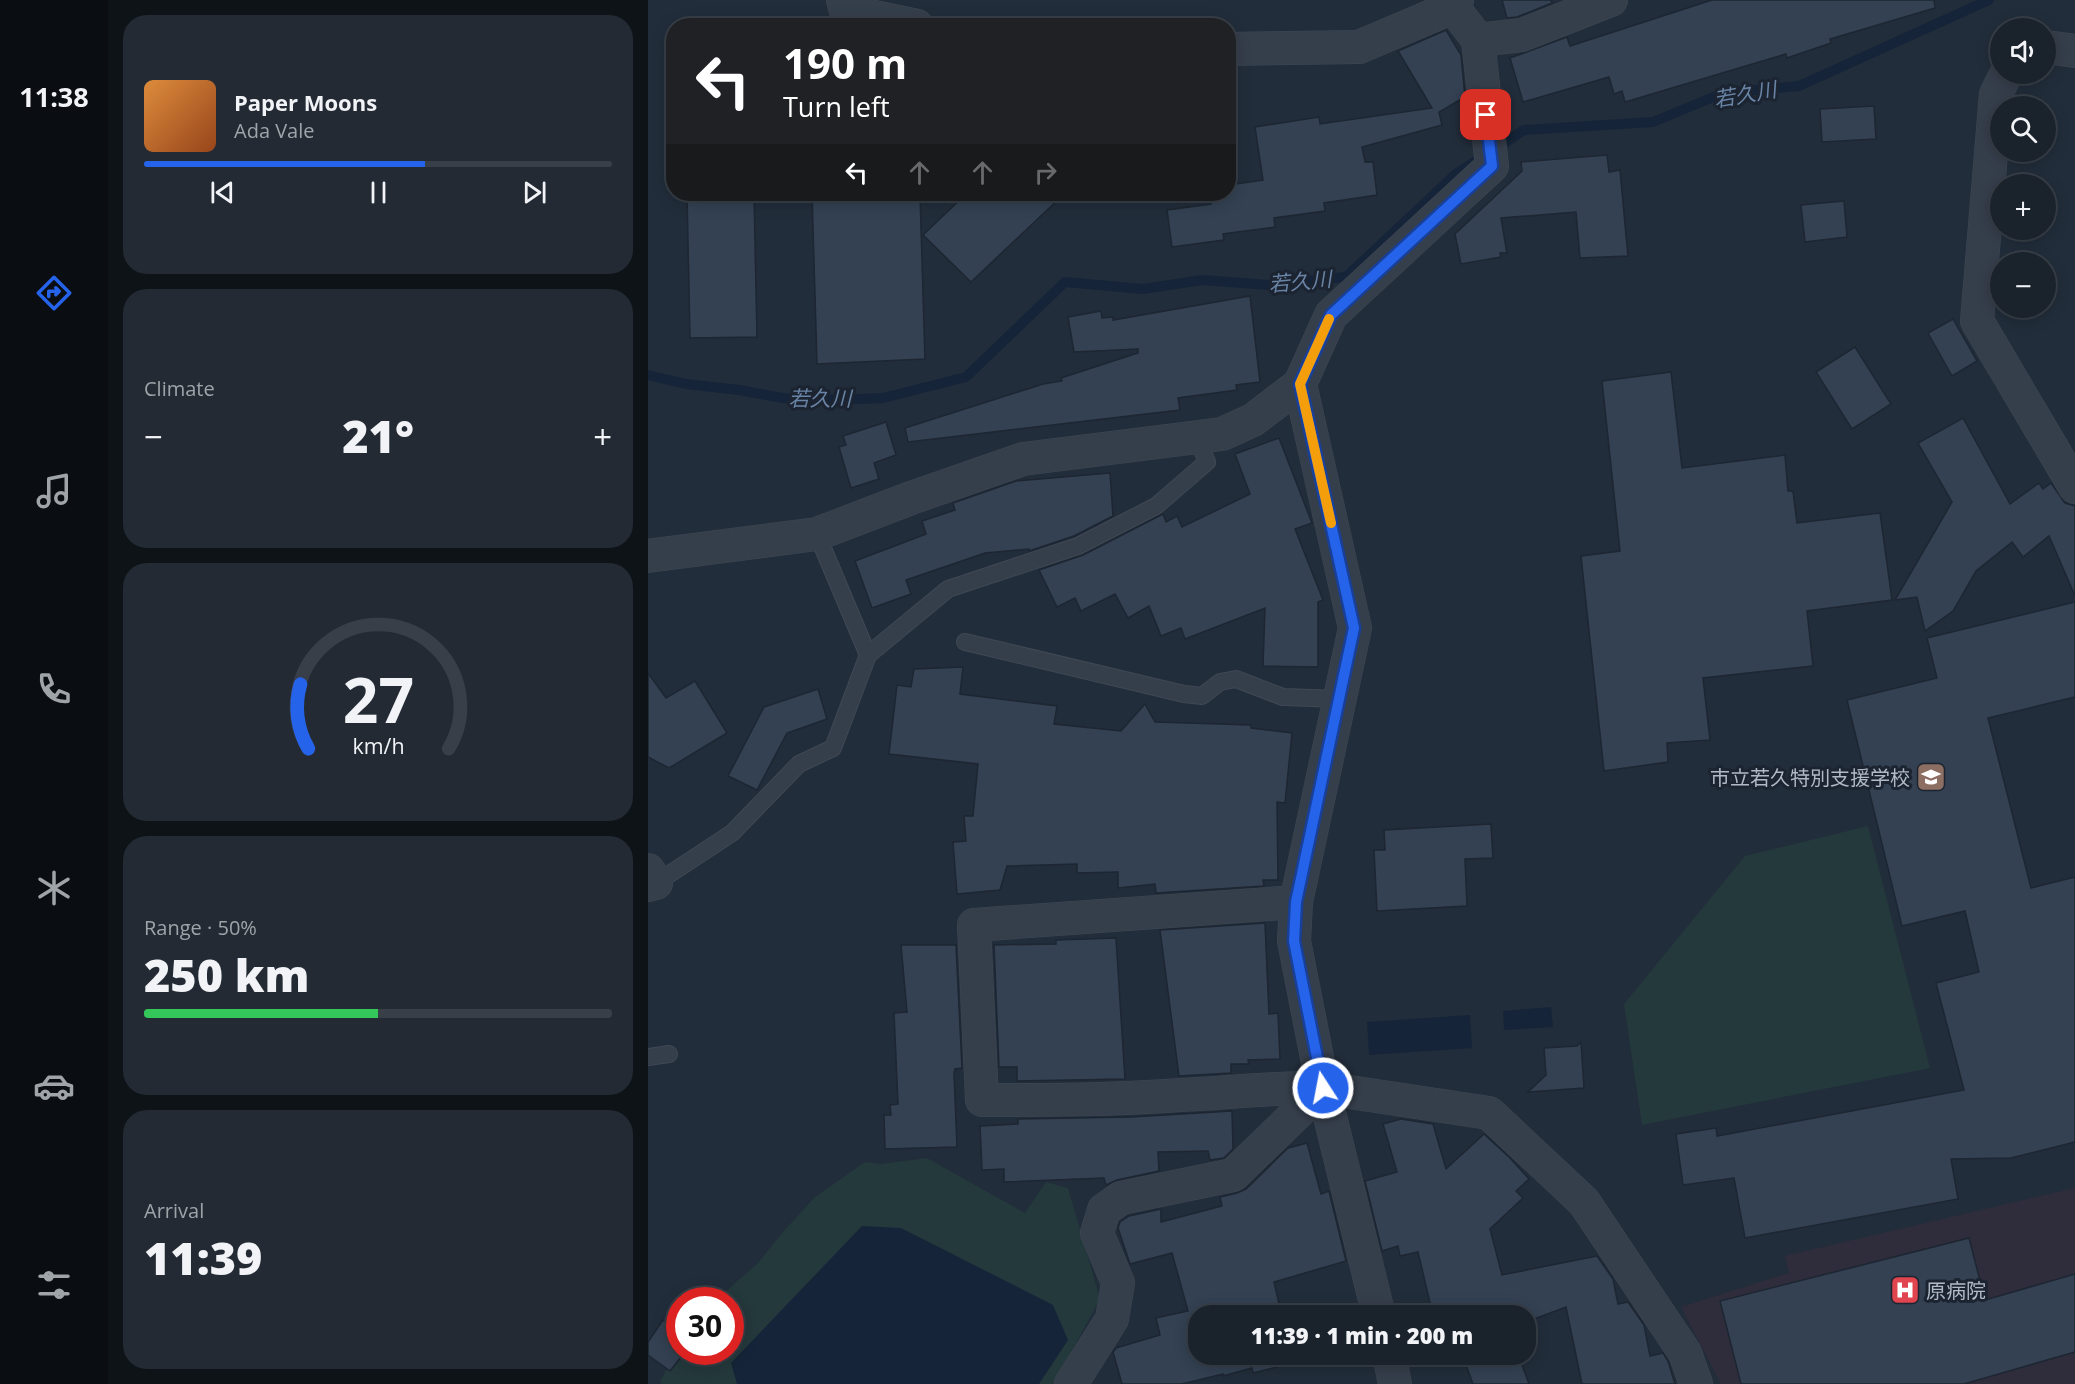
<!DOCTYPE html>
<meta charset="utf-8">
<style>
:root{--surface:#1a222c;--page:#232a34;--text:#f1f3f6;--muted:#9fa4a9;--line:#383f48;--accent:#2563eb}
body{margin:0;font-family:"Open Sans","Noto Sans JP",sans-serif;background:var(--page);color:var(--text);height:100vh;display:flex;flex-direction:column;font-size:22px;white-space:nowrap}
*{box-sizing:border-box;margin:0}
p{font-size:20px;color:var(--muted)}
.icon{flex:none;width:33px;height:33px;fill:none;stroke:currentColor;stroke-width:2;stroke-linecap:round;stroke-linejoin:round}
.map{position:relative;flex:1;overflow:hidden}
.details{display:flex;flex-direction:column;gap:15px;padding:15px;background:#0e1318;width:540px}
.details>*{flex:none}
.hud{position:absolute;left:18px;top:18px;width:570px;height:183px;border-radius:24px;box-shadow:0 3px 15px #0003,0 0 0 2px var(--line);background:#202124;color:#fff;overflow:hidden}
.buttons{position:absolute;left:1342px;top:18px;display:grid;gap:12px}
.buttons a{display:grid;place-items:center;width:66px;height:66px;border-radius:50%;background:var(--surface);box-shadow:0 3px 15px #0003,0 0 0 2px var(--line);font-size:30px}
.speed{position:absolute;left:18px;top:1287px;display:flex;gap:12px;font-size:30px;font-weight:700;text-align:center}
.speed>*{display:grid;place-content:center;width:78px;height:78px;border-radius:50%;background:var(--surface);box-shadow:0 3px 15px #0003,0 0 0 2px var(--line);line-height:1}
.speed .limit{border:9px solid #d22;background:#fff;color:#111}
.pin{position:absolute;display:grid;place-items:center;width:51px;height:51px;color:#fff;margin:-26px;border-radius:12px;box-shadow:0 3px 9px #0006}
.me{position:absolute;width:66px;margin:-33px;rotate:349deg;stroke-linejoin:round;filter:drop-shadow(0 0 4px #0008)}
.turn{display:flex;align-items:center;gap:21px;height:126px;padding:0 18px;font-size:27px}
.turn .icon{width:78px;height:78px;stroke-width:2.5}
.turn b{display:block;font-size:42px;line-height:51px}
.lanes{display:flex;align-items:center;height:57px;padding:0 18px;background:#0003;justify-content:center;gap:30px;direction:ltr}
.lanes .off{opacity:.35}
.big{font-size:45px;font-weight:800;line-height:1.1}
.details .widget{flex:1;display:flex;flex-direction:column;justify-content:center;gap:9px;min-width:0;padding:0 21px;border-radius:24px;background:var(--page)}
.details .dial{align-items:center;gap:0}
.dial svg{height:156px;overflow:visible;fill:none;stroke:var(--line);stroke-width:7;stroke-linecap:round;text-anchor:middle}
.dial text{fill:var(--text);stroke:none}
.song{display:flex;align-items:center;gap:18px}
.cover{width:72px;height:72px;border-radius:9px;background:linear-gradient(135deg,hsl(30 70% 55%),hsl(20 70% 35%))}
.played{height:6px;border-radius:3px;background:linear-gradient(90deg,var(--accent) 60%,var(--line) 60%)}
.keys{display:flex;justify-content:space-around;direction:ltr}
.heat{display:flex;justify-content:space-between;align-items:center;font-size:33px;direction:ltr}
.charge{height:9px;border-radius:4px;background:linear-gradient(90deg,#34c759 50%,var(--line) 0)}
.trip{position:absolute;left:540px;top:1305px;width:348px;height:60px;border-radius:24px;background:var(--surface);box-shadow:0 3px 15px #0003,0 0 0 2px var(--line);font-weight:800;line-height:60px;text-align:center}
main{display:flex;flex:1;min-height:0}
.dock{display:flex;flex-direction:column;width:108px;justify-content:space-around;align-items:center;background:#0a0e12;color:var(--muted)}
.dock .icon{width:42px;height:42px}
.dock .active{color:var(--accent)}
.dock b{font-size:27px;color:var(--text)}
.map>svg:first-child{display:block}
</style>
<main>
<nav class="dock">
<b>11:38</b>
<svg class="icon active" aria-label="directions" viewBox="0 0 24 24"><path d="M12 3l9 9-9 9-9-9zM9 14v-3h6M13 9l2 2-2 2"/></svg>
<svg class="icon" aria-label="music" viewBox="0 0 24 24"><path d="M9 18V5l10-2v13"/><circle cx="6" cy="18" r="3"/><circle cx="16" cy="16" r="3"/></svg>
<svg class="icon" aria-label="phone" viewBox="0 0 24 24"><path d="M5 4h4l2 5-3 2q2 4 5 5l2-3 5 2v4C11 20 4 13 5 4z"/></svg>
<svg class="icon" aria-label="climate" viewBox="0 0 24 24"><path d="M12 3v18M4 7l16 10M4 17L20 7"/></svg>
<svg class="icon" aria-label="car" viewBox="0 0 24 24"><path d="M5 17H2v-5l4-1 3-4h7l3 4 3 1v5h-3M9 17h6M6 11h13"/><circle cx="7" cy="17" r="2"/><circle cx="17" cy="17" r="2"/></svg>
<svg class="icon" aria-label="filters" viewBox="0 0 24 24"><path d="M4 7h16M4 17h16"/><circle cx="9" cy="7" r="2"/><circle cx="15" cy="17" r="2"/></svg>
</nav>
<section class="details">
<div class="widget">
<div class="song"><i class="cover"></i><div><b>Paper Moons</b><p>Ada Vale</p></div></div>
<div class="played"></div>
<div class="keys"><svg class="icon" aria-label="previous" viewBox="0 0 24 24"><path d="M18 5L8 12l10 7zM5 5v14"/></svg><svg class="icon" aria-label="pause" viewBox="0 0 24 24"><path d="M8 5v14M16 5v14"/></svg><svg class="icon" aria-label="next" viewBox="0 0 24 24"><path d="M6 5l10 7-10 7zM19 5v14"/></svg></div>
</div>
<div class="widget"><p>Climate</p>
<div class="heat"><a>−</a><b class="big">21°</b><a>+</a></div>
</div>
<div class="widget dial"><svg viewBox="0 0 100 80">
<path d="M14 69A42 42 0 1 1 86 69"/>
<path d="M14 69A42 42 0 0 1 10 36" stroke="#2563eb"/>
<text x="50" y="56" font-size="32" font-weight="700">27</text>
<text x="50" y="72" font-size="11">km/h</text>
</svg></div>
<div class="widget"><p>Range · 50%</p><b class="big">250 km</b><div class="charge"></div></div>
<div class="widget"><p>Arrival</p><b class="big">11:39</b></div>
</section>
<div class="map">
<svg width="1427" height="1384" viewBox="0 0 1427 1384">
<rect width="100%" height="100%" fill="#222d3b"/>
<!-- medical -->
<path fill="#2f2d3c" d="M1427,1188V1384H1073L1033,1307L1141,1273L1137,1256Z"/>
<!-- green -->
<g fill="#24393c">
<path d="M1220,826L1282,1068L994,1125L976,1004L1097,856Z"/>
<path d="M279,1158L377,1213L398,1182L420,1188L452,1299L406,1384H14L12,1382L31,1345L32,1352H82V1300H68L110,1263L134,1233L167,1197L217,1162L233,1164Z"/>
</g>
<!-- water -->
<g fill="#152438">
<path d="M903,1007L905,1027L856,1030L855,1011Z"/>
<path d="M822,1015L824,1048L721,1055L719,1022Z"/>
<path d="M214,1226L253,1228L405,1305L420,1340L391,1384H89L83,1363Z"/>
</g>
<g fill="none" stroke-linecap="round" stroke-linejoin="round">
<!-- stream -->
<g stroke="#152438" stroke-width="10">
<path d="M847,149L876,130L1005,122L1075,93L1151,86L1341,0"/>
<path d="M0,375L38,384L91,390L134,398L188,400L235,398L318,377L417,282L495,289L554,280L621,285L698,277L809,173L828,161"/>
</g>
</g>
<!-- building -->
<g fill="#334152" stroke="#1d2632" stroke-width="1.5">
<path d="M854,0H903L904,3L869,17L859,18Z"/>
<path d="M1064,0H1286L1287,8L1182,39L1183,43L1139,58L1138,54L977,102L974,91L966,94L961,77L875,102L862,58L919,37L922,46Z"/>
<path d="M798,30L813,55L817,97L791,112L794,125L714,147L717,162H725L729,195L676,203L677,211L626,218L627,227L575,234L576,240L524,247L519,210L563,204L562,194H580V185L615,180L607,127L671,117L672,124L784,108L750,51Z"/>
<path d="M1226,106L1228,139L1174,142L1172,109Z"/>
<path d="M959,155L961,172L972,170L980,256L932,258L928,212L853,218L859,253H852L853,257L813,264L807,234L874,171L873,162Z"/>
<path d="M39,194H106L109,337L42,338Z"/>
<path d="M164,194H272L277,359L169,364Z"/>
<path d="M318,194H416L323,282L275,235Z"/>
<path d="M1196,201L1199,237L1157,242L1153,205Z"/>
<path d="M602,296L612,382L588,385L589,390L530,398L532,410L260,442L257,428L395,384L414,381L413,378L490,353V349L426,352L420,317L453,311L454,318L465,317V320Z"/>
<path d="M1305,319L1329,361L1304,376L1280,333Z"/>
<path d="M1207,347L1243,404L1204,429L1168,372Z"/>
<path d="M1023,372L1034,468L1137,455L1140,491H1145L1149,523L1232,513L1244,600L1159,611L1165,666L1055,678L1062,740L1019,743L1020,762L956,771L933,556L972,551L954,381Z"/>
<path d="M1315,418L1362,504L1391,483L1395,489L1403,483L1417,503L1427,506V596L1401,536L1375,557L1364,542L1328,571L1305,611L1277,631L1269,597L1247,600L1304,502L1270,443Z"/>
<path d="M238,422L248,455L226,463L231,479L203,488L191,447L198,445L195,436Z"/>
<path d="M631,438L664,523L647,529L675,600L670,602V667L615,666L617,608L537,639L533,628L513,636L501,606L480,618L467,594L433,611L427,598L409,607L391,570L435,555L515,514L518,522L529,516L534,527L602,494L587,454Z"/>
<path d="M462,473L465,516L426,536L381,551V549L337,553L258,580L263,594L224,608L207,561L278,534L274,521L307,510L305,503L368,481Z"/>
<path d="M1427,602V697L1340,718L1383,888L1427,877V1142L1363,1158L1303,1159L1310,1199L1097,1238L1086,1178L1035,1185L1028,1134L1068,1128L1069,1136L1316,1090L1288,983L1331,972L1317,911L1254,926L1199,700L1289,678L1279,638Z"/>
<path d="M315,667L312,694L409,706L406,724L473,731L497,704L507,722L603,725V728L644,733L637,803L629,802L630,880H615L616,886L508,893L507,884L470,888V872L429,873V864L359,866L352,890L309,894L305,842L318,841L316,816H325L330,764L241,754L249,685L263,687L266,669Z"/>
<path d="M0,673L18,698L47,681L79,733L21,768L0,757Z"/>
<path d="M170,689L179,719L139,733L109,790L80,776L116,707Z"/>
<path d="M843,824L845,858L817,859L819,906L729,911L726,850H737L736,830Z"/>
<path d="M617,923L621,1014L630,1013L632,1059L600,1060L601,1064H583V1073L531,1076L512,930Z"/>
<path d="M468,938L477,1079L369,1081V1067H351L346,945L408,944V940Z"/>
<path d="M253,945H308L314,1068L307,1069L306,1073L309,1147L237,1149L236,1115H243L242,1105L250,1104L246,1013L259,1012Z"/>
<path d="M933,1042L936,1088L880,1092L898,1075L896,1048L929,1046Z"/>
<path d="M584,1111L585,1149L576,1158L562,1160L560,1151L510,1152L511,1171L469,1180L458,1185L456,1178L356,1182V1169L334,1170L332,1126L370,1124V1119L483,1117Z"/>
<path d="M753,1119L785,1124L798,1169L836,1134L862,1158L881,1179L868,1191L875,1198L842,1229L854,1275L949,1256L965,1279L970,1304L980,1302L996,1325L1002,1356L1015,1353L1020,1361L1027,1384H934L918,1307L878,1322V1316H772L784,1311L770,1252L752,1256L750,1246L734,1251L717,1181L749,1172L735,1124Z"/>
<path d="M659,1143L673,1194L681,1191L698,1261L626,1282L634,1316H550V1354H643L645,1363L605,1373L604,1368L575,1376V1374L534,1384H474L465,1352L468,1348L512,1335L508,1318L540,1311L524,1253L482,1264L470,1228L472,1222L481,1216L513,1209V1222L574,1206L572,1197L589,1193L598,1189L640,1148Z"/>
<path d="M1321,1238L1337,1300L1427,1274V1352L1316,1384H1093L1072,1301Z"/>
<path d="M15,1320L32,1332V1352H37L22,1371L0,1355V1342Z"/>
<path d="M814,1354H870L881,1384H825Z"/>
</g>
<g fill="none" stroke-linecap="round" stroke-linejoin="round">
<!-- service casing -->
<g stroke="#3f4854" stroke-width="18">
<g id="service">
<path d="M169,534L220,655"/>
<path d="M317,642L536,694L554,696L572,682L588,679L635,697L692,699"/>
<path d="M8,883L84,833L151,764L185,748L220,655L300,589L430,546L508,506L559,462L549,437"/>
<path d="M0,1057L21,1054"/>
</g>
</g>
<!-- minor casing -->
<g stroke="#3f4854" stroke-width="34">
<g id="minor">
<path d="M195,0L198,11L269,26"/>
<path d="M830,40L874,35L963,0"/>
<path d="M1398,47L1427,51"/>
<path d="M580,49L711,47L805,7"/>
<path d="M1358,74L1348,94L1329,321L1427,487"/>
<path d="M0,556L169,534L263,498L375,459L574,434L605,420L652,384"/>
<path d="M0,870L8,883L0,885"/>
<path d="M648,902L326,925L334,1100C400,1100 466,1100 532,1095C580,1093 627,1087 675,1088"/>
<path d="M731,1316L675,1088L841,1113L936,1202L1037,1353L1048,1384"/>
<path d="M741,1354L747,1384"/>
<path d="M423,1384L464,1319L470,1283L449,1233L456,1210L473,1198L585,1175L675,1088L646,941L648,902L707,628L652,384L683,315L844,166L830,40L805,7L809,0"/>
</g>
</g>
<!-- service -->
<use href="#service" stroke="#353e4b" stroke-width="16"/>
<!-- minor -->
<use href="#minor" stroke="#353e4b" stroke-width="33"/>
</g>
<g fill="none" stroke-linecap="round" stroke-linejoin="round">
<!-- route casing -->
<g stroke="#184099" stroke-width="15">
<path id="route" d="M675,1088L646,941L648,902L706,628L652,384L683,315L844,166L838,115"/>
</g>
<!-- route -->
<use href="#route" stroke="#2563eb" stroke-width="10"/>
<!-- slow -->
<path stroke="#f59e0b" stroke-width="10" d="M681,319L652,384L683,523"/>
</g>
<!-- icons -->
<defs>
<g id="school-square" transform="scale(1.5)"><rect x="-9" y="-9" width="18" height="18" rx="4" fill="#8d6e63" stroke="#1b2430"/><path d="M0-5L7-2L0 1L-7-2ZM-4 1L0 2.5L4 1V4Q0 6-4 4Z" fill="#fff"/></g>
<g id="hospital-square" transform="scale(1.5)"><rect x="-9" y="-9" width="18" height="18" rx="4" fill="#e0444e" stroke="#1b2430"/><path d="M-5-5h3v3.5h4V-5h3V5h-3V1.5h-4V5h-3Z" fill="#fff"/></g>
</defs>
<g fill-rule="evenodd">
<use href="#school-square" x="1283" y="777"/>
<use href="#hospital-square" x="1257" y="1290"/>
</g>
<g text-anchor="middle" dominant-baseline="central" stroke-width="6" stroke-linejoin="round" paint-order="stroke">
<!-- poi labels -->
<g font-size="20" fill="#b0b9c7" stroke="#1b2430" text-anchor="end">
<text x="1262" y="777">市立若久特別支援学校</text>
<text x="1278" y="1290" text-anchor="start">原病院</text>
</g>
<!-- water labels -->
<g font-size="21" font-style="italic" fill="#6984a6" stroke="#1b2430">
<text transform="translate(1097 94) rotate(-10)">若久川</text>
<text transform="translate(652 281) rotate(-5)">若久川</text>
<text x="172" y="398">若久川</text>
</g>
</g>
</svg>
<div class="buttons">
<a><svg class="icon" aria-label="sound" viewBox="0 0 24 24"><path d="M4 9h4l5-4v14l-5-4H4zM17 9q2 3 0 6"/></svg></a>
<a><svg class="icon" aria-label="search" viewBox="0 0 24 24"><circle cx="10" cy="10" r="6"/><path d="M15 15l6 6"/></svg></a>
<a>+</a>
<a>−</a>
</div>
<div class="speed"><div class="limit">30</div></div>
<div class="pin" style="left:838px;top:115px;background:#d93025"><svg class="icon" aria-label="arrive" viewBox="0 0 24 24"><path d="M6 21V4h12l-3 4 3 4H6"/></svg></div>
<svg class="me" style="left:675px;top:1088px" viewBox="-20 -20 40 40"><circle r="17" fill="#2563eb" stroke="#fff" stroke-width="3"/><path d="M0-11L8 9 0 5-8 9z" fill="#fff"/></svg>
<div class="trip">11:39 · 1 min · 200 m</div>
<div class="hud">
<div class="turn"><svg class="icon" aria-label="left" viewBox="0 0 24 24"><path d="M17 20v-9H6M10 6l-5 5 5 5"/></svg><div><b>190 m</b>Turn left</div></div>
<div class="lanes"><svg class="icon" aria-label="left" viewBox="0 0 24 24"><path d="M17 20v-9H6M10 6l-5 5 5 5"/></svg><svg class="icon off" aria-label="ahead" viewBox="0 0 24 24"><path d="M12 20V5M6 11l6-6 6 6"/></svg><svg class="icon off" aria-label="ahead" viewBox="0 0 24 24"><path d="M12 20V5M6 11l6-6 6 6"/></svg><svg class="icon off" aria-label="right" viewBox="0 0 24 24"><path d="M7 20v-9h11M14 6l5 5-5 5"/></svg></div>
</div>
</div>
</main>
